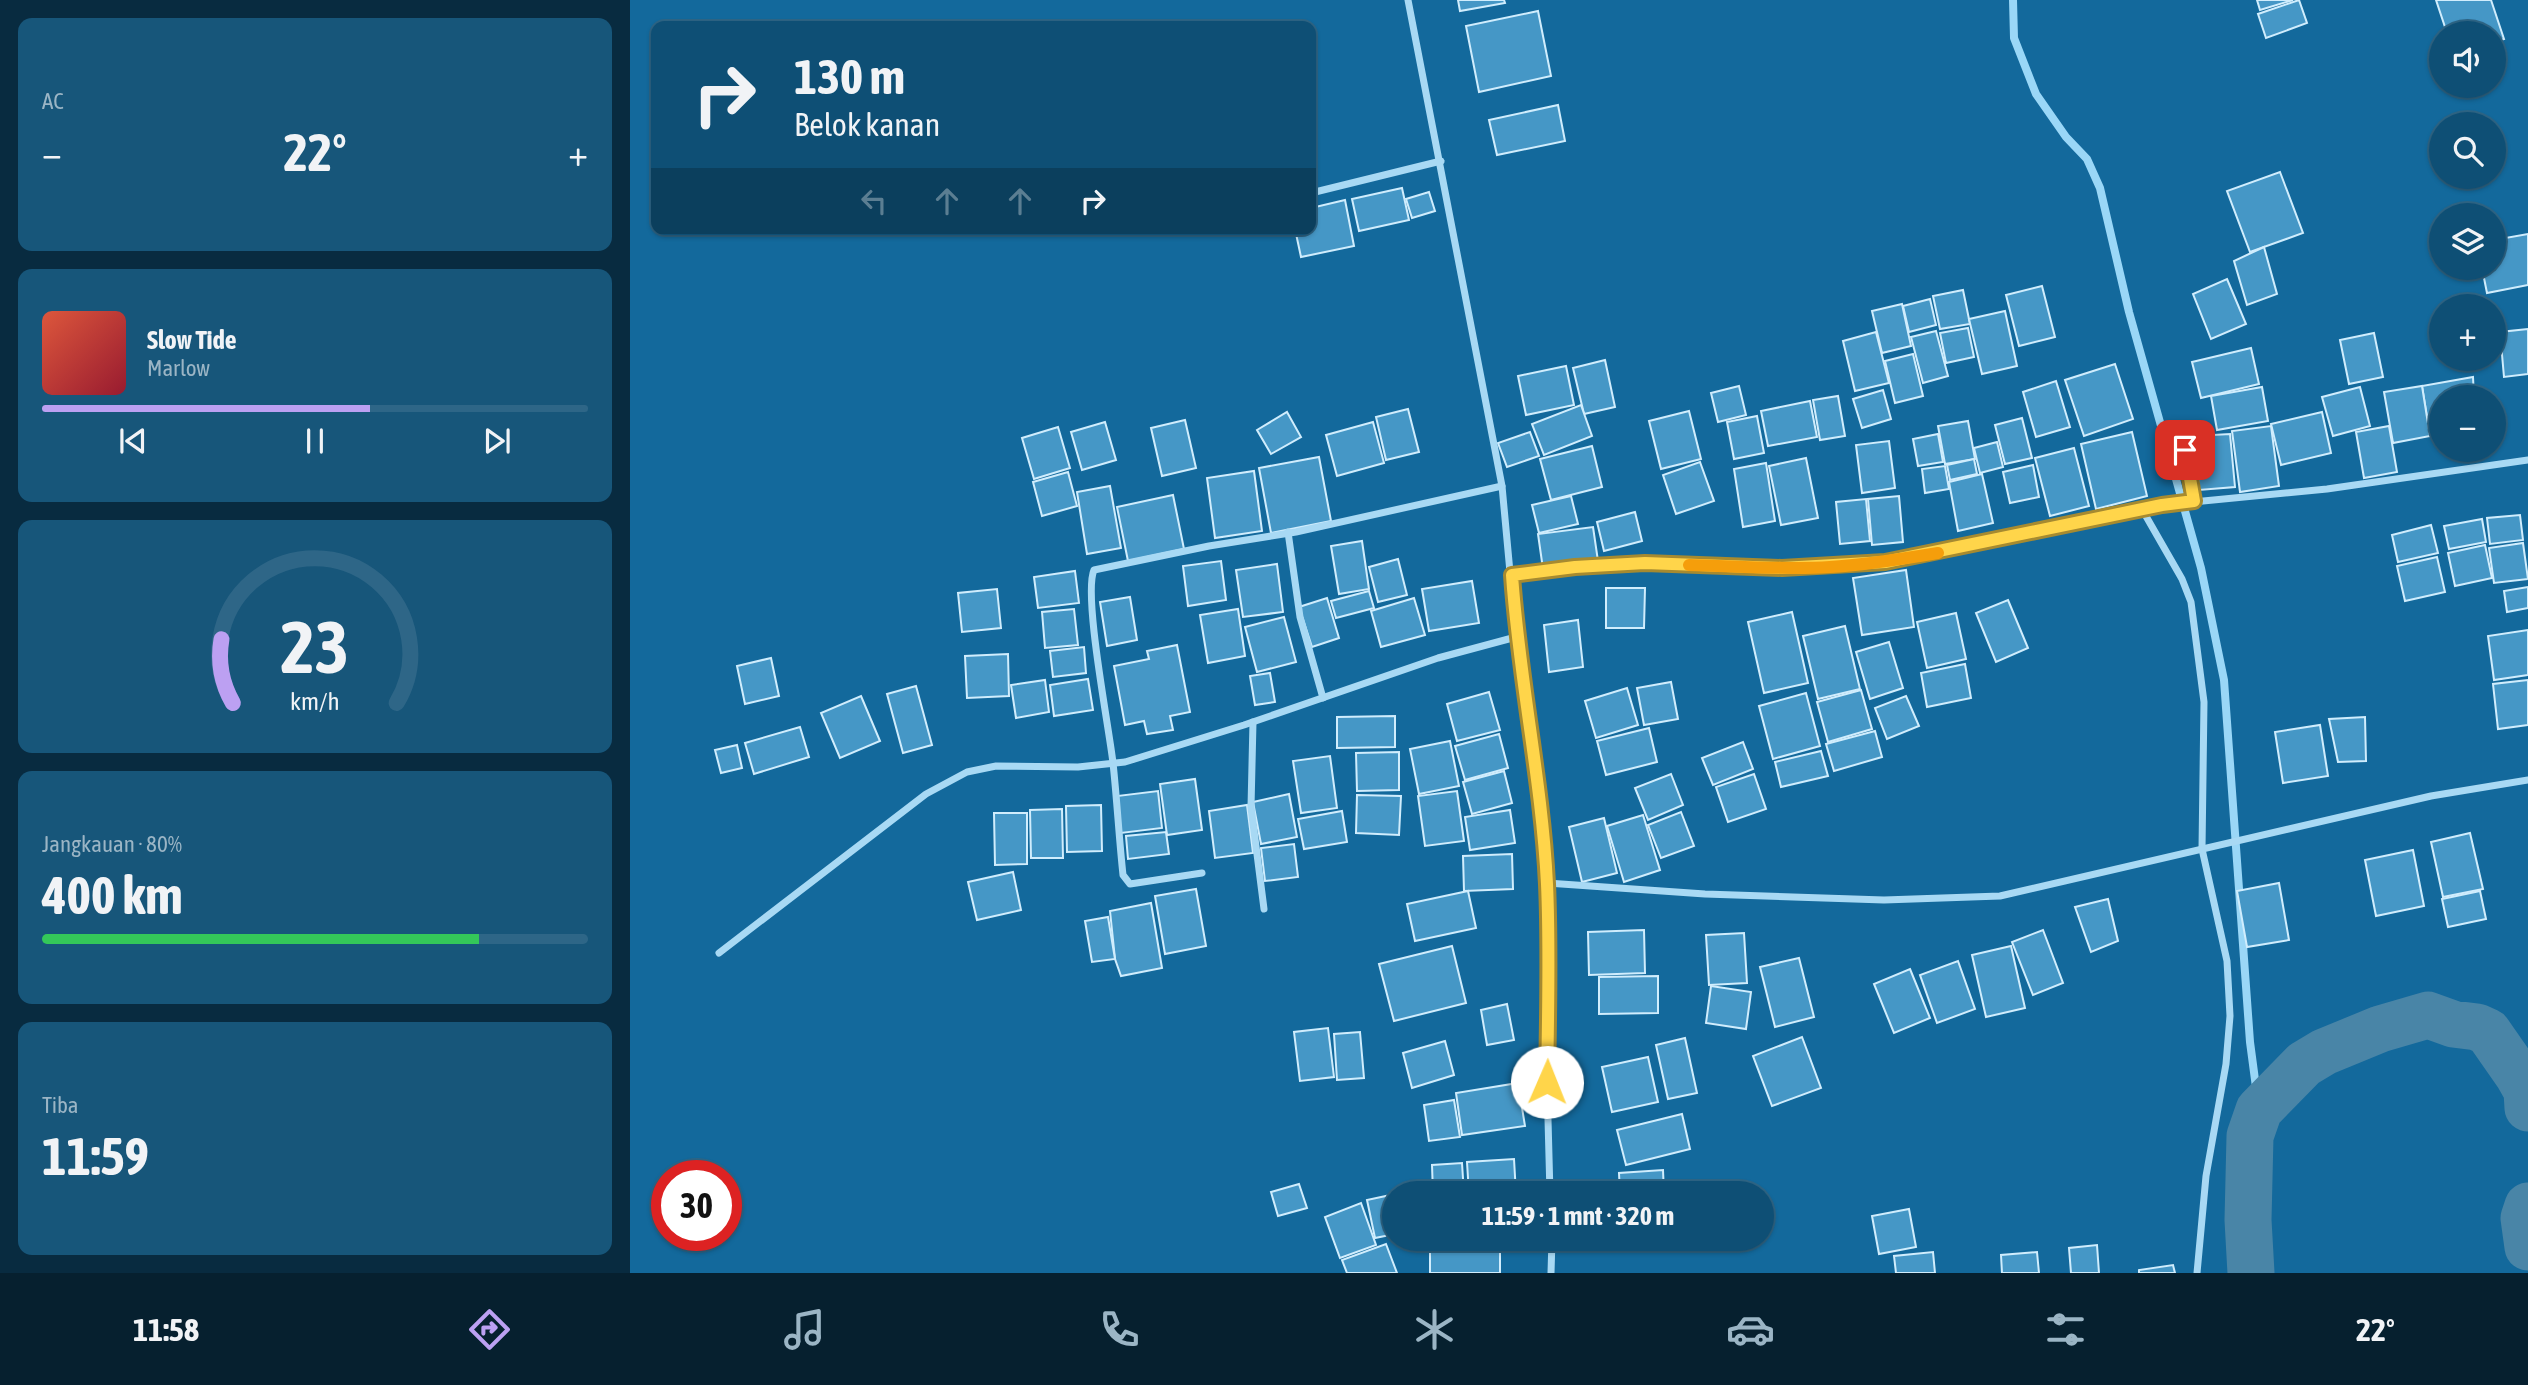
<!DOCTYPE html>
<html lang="id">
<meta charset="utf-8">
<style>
:root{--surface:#0e4f75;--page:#17567a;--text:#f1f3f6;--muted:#9bb5c5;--line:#2e6687;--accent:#bca0f2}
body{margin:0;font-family:"Asap Condensed",sans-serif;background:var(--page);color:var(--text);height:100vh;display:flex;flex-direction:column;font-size:26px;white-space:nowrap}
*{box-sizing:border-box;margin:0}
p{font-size:23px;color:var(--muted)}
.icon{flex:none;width:38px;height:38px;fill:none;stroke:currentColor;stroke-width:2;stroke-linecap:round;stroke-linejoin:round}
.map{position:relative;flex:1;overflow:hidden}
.side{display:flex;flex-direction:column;gap:18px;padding:18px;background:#082b40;width:630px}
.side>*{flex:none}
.top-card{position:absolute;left:21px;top:21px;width:665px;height:214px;border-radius:14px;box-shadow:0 2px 5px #0004,0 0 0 2px var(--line);background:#0e4f75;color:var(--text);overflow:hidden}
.controls{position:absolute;left:1799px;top:21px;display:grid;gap:14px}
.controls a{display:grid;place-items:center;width:77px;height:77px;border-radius:50%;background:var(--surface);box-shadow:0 2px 5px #0004,0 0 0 2px var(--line);font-size:35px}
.speed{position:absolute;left:21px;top:1160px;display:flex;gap:14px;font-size:35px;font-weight:700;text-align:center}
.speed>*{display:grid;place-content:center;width:91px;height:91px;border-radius:50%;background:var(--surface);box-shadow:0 2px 5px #0004,0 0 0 2px var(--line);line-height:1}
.speed .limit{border:10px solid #d22;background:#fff;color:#111}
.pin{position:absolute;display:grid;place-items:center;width:60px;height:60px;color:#fff;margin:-30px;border-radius:14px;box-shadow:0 4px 10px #0006}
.me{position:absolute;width:77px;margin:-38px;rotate:1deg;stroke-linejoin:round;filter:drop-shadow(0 0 5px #0008)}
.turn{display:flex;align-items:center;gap:24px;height:147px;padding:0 28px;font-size:32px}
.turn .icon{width:91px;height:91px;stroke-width:2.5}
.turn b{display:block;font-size:49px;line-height:60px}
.lanes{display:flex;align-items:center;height:66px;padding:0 28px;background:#0003;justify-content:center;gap:35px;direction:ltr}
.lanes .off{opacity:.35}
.big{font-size:52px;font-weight:700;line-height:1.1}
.side .widget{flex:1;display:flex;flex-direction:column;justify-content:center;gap:10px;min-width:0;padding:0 24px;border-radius:14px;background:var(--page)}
.side .dial{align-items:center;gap:0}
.dial svg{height:182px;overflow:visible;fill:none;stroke:var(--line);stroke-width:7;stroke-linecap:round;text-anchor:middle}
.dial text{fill:var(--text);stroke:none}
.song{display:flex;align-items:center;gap:21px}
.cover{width:84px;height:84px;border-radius:10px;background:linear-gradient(135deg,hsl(10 70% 55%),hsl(350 70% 35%))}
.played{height:7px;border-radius:4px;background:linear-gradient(90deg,var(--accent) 60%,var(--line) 60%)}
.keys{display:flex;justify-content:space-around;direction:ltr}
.heat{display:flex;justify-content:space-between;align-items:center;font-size:38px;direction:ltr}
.charge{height:10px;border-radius:5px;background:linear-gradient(90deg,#34c759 80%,var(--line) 0)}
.trip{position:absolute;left:752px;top:1181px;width:392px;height:70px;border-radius:35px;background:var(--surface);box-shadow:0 2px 5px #0004,0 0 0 2px var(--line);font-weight:700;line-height:70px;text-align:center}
.tab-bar{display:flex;height:112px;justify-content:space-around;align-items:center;background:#06202f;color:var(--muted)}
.tab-bar .icon{width:49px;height:49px}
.tab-bar .selected{color:var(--accent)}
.tab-bar b{font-size:32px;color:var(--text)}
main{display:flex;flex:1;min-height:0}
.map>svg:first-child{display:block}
</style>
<main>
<section class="side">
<div class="widget"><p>AC</p>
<div class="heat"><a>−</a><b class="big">22°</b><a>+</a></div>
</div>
<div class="widget">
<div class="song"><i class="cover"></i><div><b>Slow Tide</b><p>Marlow</p></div></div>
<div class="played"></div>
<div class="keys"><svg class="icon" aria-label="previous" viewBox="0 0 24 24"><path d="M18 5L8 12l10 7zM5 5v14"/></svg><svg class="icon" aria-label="pause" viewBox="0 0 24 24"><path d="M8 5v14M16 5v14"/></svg><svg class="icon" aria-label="next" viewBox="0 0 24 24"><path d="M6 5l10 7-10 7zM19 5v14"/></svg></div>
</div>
<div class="widget dial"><svg viewBox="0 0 100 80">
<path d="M14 69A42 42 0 1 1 86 69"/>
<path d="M14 69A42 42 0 0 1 9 41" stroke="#bca0f2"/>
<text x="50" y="56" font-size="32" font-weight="700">23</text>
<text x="50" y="72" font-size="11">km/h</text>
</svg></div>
<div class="widget"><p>Jangkauan · 80%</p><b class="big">400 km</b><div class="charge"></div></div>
<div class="widget"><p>Tiba</p><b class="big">11:59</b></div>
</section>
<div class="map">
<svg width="1898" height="1273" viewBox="0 0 1898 1273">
<rect width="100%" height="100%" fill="#13699c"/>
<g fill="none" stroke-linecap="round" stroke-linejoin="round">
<!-- stream -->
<path stroke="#9ad7f7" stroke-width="8" d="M1383,0L1384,38L1406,94L1436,137L1457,159L1470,188L1499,312L1571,568L1594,680L1620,1042L1629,1110"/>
<!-- river -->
<g stroke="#4985a7" stroke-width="47">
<path d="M1898,1206L1894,1218L1898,1247"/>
<path d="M1621,1273L1618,1220L1620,1136L1629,1110L1674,1064L1694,1052L1750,1029L1798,1015L1823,1024L1847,1027L1858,1032L1888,1075L1897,1091L1898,1108"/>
</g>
</g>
<!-- building -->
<g fill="#4597c6" stroke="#d0edfd" stroke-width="2">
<path d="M828,0H874L875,3L830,11Z"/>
<path d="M1627,0H1663L1630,10Z"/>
<path d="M1669,0L1677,23L1636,38L1628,14Z"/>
<path d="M1806,0H1861L1874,39L1864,42V33H1817Z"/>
<path d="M908,11L921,76L849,92L836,26Z"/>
<path d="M928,105L935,141L867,155L859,120Z"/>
<path d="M1650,172L1673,233L1620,252L1597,191Z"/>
<path d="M772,188L779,220L729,231L722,199Z"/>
<path d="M799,192L805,211L782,218L776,199Z"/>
<path d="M715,200L724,246L671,257L665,229H681V208Z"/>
<path d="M1898,234V285L1857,293L1852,268H1864V240Z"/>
<path d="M1634,247L1647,294L1617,305L1604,261Z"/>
<path d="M1597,279L1616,324L1581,339L1563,294Z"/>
<path d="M1412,286L1425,337L1389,346L1376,295Z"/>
<path d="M1333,290L1340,324L1310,329L1303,296Z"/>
<path d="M1300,299L1306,325L1279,332L1273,306Z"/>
<path d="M1272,304L1281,346L1252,353L1242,311Z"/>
<path d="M1375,311L1387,366L1352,374L1339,319Z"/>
<path d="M1338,328L1344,357L1316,363L1310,333Z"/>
<path d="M1898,329V374L1874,377L1870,332Z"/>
<path d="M1306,331L1318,376L1293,383L1281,337Z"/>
<path d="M1246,332L1259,383L1225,391L1213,341Z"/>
<path d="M1744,333L1753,377L1719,384L1710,340Z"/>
<path d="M1621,348L1629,384L1571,398L1562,362Z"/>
<path d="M1283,354L1293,396L1265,403L1255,361Z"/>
<path d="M975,360L985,407L954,414L943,368Z"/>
<path d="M1485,364L1503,419L1454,436L1435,380Z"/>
<path d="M936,366L944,405L896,415L888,376Z"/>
<path d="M1843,377L1844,397H1811V434L1800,436L1792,386Z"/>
<path d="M1426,381L1440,427L1406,437L1393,392Z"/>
<path d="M1109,386L1116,415L1088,422L1081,393Z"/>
<path d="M1792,386L1800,436L1763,443L1754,392Z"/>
<path d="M1632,387L1638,421L1587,430L1581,396Z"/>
<path d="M1730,387L1740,426L1703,436L1692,397Z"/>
<path d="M1253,390L1261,419L1232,428L1223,399Z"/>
<path d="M1208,396L1215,436L1190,440L1183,400Z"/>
<path d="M1180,401L1187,437L1138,446L1131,411Z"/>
<path d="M951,405L962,436L914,455L902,424Z"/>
<path d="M778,409L789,452L756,460L746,417Z"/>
<path d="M1059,411L1071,459L1031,469L1019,421Z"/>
<path d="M657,412L671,437L641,454L627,430Z"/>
<path d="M1692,412L1701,453L1651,465L1641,424Z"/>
<path d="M1127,416L1134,453L1104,459L1097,422Z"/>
<path d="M1392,418L1402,458L1375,464L1365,425Z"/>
<path d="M555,420L566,468L532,476L521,428Z"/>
<path d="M1338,421L1345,459L1315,464L1308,426Z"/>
<path d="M475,422L486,460L452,470L441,432Z"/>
<path d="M743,422L754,463L707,476L696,435Z"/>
<path d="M1641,426L1649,486L1610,492L1602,431Z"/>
<path d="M1759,426L1767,472L1734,478L1726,432Z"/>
<path d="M428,427L440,468L404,479L392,438Z"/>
<path d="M900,432L909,456L877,467L868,443Z"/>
<path d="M1502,432L1517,496L1466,509L1451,444Z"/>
<path d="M1308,434L1313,462L1288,466L1283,439Z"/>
<path d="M1600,434L1605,487L1569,490L1565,436Z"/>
<path d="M1259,441L1265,488L1232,493L1226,445Z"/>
<path d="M1367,442L1373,467L1350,473L1344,448Z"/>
<path d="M962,446L972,487L921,500L910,459Z"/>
<path d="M1444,448L1459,506L1420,516L1405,458Z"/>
<path d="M689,457L701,521L641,533L629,468Z"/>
<path d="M1176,458L1188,518L1151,525L1139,466Z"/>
<path d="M1344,459L1347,474L1320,480L1317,465Z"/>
<path d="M1070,462L1084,501L1046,514L1033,475Z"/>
<path d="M1136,463L1145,521L1113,527L1104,469Z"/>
<path d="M1403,465L1409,497L1380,503L1373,472Z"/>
<path d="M1315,466L1319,489L1295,493L1292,469Z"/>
<path d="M624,471L632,531L585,538L577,478Z"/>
<path d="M438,472L447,506L412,516L403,482Z"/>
<path d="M1352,474L1363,523L1328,531L1319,482Z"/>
<path d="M480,486L491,548L457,554L447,492Z"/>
<path d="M543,495L554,549L498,561L487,507Z"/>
<path d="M941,496L948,524L909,533L902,505Z"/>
<path d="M1269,496L1273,542L1242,545L1238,499Z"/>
<path d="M1236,499L1240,541L1210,544L1206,502Z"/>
<path d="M1005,512L1012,541L974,551L967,522Z"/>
<path d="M1890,515L1893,540L1860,544L1857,518Z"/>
<path d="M1852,519L1856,542L1819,549L1814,526Z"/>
<path d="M1801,525L1808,553L1768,562L1762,535Z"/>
<path d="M963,527L968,561L913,569L908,534Z"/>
<path d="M732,541L739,589L709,594L701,546Z"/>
<path d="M1893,543L1898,579L1864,583L1859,548Z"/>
<path d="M1855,545L1862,578L1825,586L1818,553Z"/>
<path d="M1807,557L1815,592L1775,601L1767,566Z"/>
<path d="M768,559L777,595L748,602L739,567Z"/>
<path d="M591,561L596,600L558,606L553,566Z"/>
<path d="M647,564L653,612L613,617L606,570Z"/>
<path d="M1276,570L1284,627L1232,635L1223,578Z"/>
<path d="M445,571L449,603L408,608L404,577Z"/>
<path d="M842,581L849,623L799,631L792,589Z"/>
<path d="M1898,587V608L1877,612L1874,591Z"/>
<path d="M976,588H1015L1014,628H976Z"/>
<path d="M367,589L371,628L332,632L328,593Z"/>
<path d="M739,591L744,608L706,618L701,601Z"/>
<path d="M500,597L507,640L477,646L470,602Z"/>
<path d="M697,598L709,638L682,647L669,607Z"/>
<path d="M784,598L795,635L751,647L741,611Z"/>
<path d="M1378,600L1398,648L1366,662L1346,613Z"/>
<path d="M444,609L448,645L415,648L412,612Z"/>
<path d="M608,609L615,656L578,663L570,615Z"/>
<path d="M1162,612L1178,683L1134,693L1118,622Z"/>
<path d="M1326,613L1336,659L1297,668L1287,622Z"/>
<path d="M654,617L666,662L627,672L615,627Z"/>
<path d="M948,620L953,667L919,672L914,625Z"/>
<path d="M1215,626L1230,689L1188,699L1173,636Z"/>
<path d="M1898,630V675L1864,680L1858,636Z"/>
<path d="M1259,642L1273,688L1240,699L1226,652Z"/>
<path d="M547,645L560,712L540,716L543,730L517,734L514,721L495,725L484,666L519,659L517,651Z"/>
<path d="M454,647L456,673L423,677L420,651Z"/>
<path d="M378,654L379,696L337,698L335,656Z"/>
<path d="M141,658L149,696L115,704L107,666Z"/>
<path d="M1335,664L1341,698L1297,707L1291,673Z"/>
<path d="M640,673L645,702L625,705L620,676Z"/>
<path d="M458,679L463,710L424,716L420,685Z"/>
<path d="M415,680L419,712L386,718L381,685Z"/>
<path d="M1898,680V725L1868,729L1863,684Z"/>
<path d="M1041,682L1048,719L1014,725L1007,688Z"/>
<path d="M286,686L302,745L273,753L257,694Z"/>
<path d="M997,688L1008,725L966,738L955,701Z"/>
<path d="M1231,690L1242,729L1198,742L1187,702Z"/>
<path d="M859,692L870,730L827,741L817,704Z"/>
<path d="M1176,693L1190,746L1143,759L1129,706Z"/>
<path d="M231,696L250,741L210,758L191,713Z"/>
<path d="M1276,696L1289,726L1257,739L1245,708Z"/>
<path d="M765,716V747L707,748V717Z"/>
<path d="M1735,717L1736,761L1708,762L1699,719Z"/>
<path d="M1690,725L1698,776L1653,783L1645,732Z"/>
<path d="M170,727L179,757L124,774L115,743Z"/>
<path d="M1019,728L1027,762L976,775L967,741Z"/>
<path d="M1245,731L1252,757L1204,771L1196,744Z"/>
<path d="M869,734L878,768L835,780L825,746Z"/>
<path d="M820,741L829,786L789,794L780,749Z"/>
<path d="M1113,742L1123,769L1083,785L1072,758Z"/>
<path d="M107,745L112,768L91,773L85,750Z"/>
<path d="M1191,751L1198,776L1151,787L1145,762Z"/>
<path d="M769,752V790L727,791L726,753Z"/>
<path d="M700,756L707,808L671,813L663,761Z"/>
<path d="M874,771L882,803L842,814L833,782Z"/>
<path d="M1041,774L1053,805L1018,820L1005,788Z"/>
<path d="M1124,774L1136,809L1098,822L1086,787Z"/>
<path d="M565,779L572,830L537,835L530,784Z"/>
<path d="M528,791L532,828L491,833L487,796Z"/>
<path d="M827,791L834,841L795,846L788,796Z"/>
<path d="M659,794L667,837L631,844L623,802Z"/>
<path d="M727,795L771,796L769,835L726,833Z"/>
<path d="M471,805L472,851L437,852L436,806Z"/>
<path d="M617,805L623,853L585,858L579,811Z"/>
<path d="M432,809L433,858H401L400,810Z"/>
<path d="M880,810L885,843L840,850L835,817Z"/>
<path d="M712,811L717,842L674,849L668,819Z"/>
<path d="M1051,812L1064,846L1031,858L1018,825Z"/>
<path d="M364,813H397V864L365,865Z"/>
<path d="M1013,815L1030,870L994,882L977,826Z"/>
<path d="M974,818L987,873L952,882L939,827Z"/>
<path d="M536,832L539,854L498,859L496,836Z"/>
<path d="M1840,833L1853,889L1813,897L1801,842Z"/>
<path d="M664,844L668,877L635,881L631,848Z"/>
<path d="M1783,850L1794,906L1746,916L1735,860Z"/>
<path d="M882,854L883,889L834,891L833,856Z"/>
<path d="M383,872L391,910L347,920L338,882Z"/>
<path d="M1649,883L1659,940L1617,947L1607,891Z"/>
<path d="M566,889L576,946L535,954L525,896Z"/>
<path d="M838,891L846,928L785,941L777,904Z"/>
<path d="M1850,891L1856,919L1818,927L1812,899Z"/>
<path d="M1478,899L1488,941L1461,952L1445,907Z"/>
<path d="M521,903L532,968L491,976L485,959L480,911Z"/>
<path d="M478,917L485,959L462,962L455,921Z"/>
<path d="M1014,930L1015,973L959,975L958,932Z"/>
<path d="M1413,930L1433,983L1403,995L1382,942Z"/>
<path d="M1114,933L1117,983L1079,985L1076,935Z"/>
<path d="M822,946L836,1003L764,1021L749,964Z"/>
<path d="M1381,946L1395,1008L1356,1017L1342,955Z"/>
<path d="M1169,958L1184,1017L1145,1027L1130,967Z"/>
<path d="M1328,961L1345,1009L1307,1023L1290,975Z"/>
<path d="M1280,969L1300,1018L1264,1033L1244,984Z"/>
<path d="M1028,976V1013L969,1014V977Z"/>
<path d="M1081,986L1121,992L1116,1029L1076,1023Z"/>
<path d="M877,1004L884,1040L857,1045L851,1010Z"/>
<path d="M698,1028L704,1077L670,1081L664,1032Z"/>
<path d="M730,1032L734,1078L707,1080L704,1034Z"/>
<path d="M1172,1037L1191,1088L1142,1106L1123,1056Z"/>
<path d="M1055,1038L1067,1093L1038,1099L1026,1045Z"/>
<path d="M815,1041L824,1075L782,1088L773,1053Z"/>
<path d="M1018,1057L1028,1102L982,1112L972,1067Z"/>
<path d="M888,1083L895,1126L832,1135L826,1093Z"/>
<path d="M824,1100L830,1137L799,1141L794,1105Z"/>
<path d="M1052,1114L1060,1149L996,1165L987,1130Z"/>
<path d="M884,1159L886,1194H839L837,1162Z"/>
<path d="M832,1163L834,1194H803L802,1165Z"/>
<path d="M1033,1170L1034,1194H990L989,1173Z"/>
<path d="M669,1184L677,1208L648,1216L641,1192Z"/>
<path d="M765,1194V1234L745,1238L737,1200Z"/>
<path d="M731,1203L746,1245L710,1258L695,1217Z"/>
<path d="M1279,1209L1286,1247L1249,1254L1242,1216Z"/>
<rect x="800" y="1239" width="70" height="34"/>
<path d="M756,1244L767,1273H717L712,1260Z"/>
<path d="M1467,1245L1469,1273H1441L1439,1248Z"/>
<path d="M1303,1252L1305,1273H1266L1264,1256Z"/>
<path d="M1407,1252L1409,1273H1372L1371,1255Z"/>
<path d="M1543,1265L1545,1273H1509V1270Z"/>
</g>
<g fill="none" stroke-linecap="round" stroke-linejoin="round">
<!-- street -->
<g stroke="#a8d9f4" stroke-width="7">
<path d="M778,0L872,486L886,637L906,784L917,883V1082L920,1194"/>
<path d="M681,193L811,161"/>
<path d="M1550,424L1564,501"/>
<path d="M1513,511L1552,579L1561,602L1574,702L1572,849L1597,961L1600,1016L1596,1064L1576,1176L1567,1273"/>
<path d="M658,532L670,617L693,698"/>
<path d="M882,575L945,567L1015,563L1152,568L1255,562L1532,505L1697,489L1898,460"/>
<path d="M623,722L621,807L634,909"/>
<path d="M572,873L500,884L493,875C489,838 487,800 483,763C479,727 453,595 464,570L579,546L666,532L872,486"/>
<path d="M917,883L1075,894L1254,900L1370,896L1801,796L1898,780"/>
<path d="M89,953L296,794L337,772L366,766L448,767L495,762L614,725L808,658L886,637"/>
<path d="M921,1273L922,1239"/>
</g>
</g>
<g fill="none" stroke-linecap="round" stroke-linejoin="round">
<!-- route casing -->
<g stroke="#a68a30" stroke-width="18">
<path id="route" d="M917,1082C918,1016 920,950 917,884C912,781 889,679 882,575L945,567L1015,563L1152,568L1255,562L1532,505L1564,501L1555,450"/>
</g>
<!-- route -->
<use href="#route" stroke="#ffd54a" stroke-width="12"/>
<!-- slow -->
<path stroke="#f59e0b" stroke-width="12" d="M1059,565C1106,566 1153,570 1200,567C1236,565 1272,559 1308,553"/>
</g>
</svg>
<div class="controls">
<a><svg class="icon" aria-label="sound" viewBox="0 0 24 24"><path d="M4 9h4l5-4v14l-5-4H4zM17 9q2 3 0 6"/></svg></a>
<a><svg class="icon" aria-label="search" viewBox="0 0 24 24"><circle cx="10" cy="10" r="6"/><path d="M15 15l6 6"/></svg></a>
<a><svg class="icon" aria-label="layers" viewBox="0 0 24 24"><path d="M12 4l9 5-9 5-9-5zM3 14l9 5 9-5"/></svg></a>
<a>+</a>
<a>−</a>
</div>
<div class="speed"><div class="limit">30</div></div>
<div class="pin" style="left:1555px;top:450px;background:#d93025"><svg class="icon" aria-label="arrive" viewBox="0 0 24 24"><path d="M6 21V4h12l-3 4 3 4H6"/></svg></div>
<svg class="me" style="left:917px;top:1082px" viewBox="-20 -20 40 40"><circle r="19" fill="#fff"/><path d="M0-13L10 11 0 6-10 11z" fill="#ffd54a"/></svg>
<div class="trip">11:59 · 1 mnt · 320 m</div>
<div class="top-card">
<div class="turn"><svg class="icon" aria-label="right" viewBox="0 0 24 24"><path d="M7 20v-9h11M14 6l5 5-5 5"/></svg><div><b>130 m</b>Belok kanan</div></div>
<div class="lanes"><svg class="icon off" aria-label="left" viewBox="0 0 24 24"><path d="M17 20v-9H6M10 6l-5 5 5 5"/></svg><svg class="icon off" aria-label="ahead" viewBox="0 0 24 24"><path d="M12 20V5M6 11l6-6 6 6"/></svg><svg class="icon off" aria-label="ahead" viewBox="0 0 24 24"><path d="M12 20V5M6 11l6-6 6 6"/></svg><svg class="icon" aria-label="right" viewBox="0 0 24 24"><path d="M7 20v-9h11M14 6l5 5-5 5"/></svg></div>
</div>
</div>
</main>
<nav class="tab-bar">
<b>11:58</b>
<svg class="icon selected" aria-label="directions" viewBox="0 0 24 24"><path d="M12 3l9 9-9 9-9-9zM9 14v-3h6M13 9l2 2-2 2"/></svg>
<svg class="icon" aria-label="music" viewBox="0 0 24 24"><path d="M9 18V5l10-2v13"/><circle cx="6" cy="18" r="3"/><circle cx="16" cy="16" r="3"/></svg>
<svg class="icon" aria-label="phone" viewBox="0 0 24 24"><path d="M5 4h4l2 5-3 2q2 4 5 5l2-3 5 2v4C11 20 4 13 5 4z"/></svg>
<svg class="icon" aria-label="climate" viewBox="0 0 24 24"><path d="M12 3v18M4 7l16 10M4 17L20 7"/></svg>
<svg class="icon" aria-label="car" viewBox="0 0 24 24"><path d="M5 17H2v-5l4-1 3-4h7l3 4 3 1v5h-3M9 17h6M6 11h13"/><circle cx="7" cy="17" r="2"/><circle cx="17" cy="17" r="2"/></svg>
<svg class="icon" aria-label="filters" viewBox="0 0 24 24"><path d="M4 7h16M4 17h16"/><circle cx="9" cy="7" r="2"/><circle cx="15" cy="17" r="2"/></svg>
<b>22°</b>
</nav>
